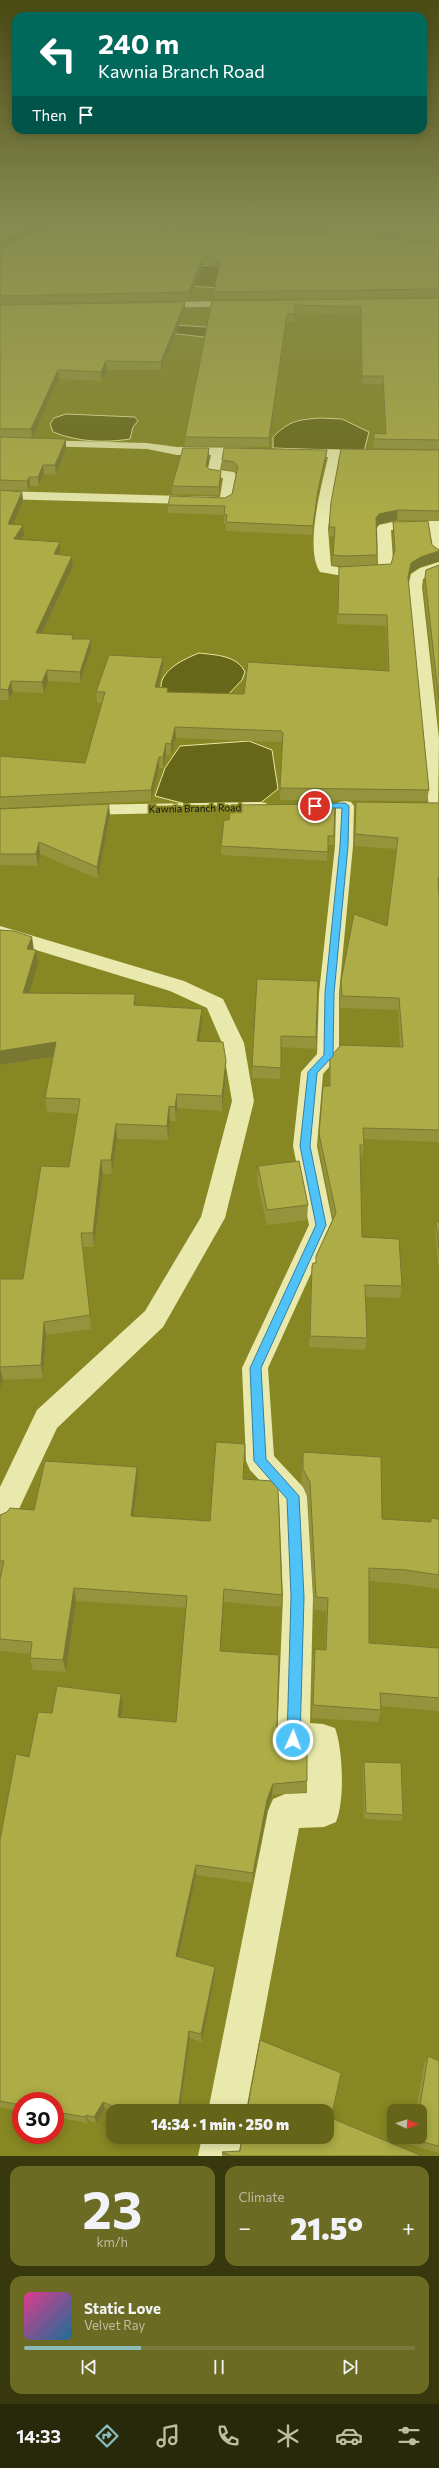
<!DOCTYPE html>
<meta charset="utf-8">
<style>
:root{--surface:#65651a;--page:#6b6b23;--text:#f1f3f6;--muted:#bcbda2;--line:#797939;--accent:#8bbbb9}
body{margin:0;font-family:Commissioner,sans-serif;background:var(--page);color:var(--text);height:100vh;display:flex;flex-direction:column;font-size:15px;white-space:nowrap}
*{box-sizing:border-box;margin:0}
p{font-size:13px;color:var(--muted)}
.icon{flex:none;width:22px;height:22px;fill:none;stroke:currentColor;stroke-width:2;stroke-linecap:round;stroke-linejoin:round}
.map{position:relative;height:2156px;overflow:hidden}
.details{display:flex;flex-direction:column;gap:10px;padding:10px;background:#38380e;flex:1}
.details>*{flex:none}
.top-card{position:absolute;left:12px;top:12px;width:415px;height:122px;border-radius:12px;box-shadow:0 2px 10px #0003;background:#00695c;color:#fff;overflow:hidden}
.needle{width:26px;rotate:94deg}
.tools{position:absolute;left:387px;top:2104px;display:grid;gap:8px}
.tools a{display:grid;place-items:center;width:40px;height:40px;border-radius:8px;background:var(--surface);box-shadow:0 2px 10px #0003;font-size:20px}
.speed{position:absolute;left:12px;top:2092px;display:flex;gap:8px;font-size:20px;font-weight:700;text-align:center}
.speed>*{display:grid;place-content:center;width:52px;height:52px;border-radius:50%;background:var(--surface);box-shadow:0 2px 10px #0003;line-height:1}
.speed .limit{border:6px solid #d22;background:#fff;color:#111}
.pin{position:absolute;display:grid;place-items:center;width:34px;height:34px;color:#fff;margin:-17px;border:2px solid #fff;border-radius:50%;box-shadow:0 1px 4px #0007}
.me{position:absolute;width:44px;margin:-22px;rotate:2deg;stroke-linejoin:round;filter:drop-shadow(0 0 3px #0008)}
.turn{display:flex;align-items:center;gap:14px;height:84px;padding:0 20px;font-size:18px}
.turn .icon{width:52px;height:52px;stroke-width:2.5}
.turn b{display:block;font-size:28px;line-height:34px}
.then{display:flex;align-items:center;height:38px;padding:0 20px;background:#0003;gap:8px;font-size:15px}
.big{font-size:30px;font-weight:800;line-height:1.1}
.details .tile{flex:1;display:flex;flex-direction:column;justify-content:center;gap:6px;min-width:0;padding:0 14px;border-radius:12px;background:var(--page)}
.details .dial{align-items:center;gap:0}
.dial b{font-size:52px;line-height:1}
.song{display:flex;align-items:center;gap:12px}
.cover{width:48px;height:48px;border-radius:6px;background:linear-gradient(135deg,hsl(330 70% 55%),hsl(200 70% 35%))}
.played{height:4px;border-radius:2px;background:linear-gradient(90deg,var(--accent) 30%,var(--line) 30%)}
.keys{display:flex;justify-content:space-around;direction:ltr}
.heat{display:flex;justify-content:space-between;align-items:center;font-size:22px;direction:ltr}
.details .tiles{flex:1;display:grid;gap:10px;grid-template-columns:1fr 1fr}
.tile:last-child{grid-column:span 2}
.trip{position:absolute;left:106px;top:2104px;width:228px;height:40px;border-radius:12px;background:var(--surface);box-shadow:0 2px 10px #0003;font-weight:800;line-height:40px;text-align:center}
.tabs{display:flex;height:64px;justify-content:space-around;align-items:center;background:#28280a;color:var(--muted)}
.tabs .icon{width:28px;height:28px}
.tabs .on{color:var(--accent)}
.tabs b{font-size:18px;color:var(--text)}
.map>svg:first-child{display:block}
</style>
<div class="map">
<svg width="439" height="2156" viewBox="0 0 439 2156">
<rect width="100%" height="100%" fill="#878723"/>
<!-- water -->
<g fill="#666718" stroke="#eae8a1">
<path d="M194,265L226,266L219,288L191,286Z"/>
<path d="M175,325L206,327L211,330L212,338L169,333Z"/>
<path d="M66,414L135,417L138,421L133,427L130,439C104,443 78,442 53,432L50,424L54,418Z"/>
<path d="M320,418L342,419L369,432L364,451L273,448V437C290,420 298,420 320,418Z"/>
<path d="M199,653C215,655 237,655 245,672L242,680L224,699L172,696L161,688C160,670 184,659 199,653Z"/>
<path d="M249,741L272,750L278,789L259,804L197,807L155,796L165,768L180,746Z"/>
</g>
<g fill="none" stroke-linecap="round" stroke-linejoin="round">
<!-- minor -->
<g fill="#e9e9ad" fill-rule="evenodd">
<path d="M54,222H64L0,256V250Z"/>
<path d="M241,301L246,304L244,306L155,308L150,305L155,302Z"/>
<path d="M0,439L147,443L177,447L254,448L260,452L254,456L223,455L220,470L234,472L236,475L231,501L225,505L0,499V491L220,497L223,478L209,476L207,473L211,455H177L147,449L0,445Z"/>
<path d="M297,449L370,450L376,454L370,458L339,457L328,529L331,566L343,568L378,566L377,528L379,525L397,521H439V559L432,555L428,529L391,530L393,560L389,573L343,576L320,572C304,548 322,484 328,457L293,455V451Z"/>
<path d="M439,562V573L429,575L423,579L422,587L439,739L438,814L432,813L429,809L408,587L411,574L420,568Z"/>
<path d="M345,801L351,802L354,806L353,846L339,993V1056L323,1074L317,1146L333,1225L268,1368L274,1456L303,1487L307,1496L313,1597L310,1723L323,1724L335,1728C343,1749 345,1801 336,1822L324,1827L299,1828L246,2111H208L268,1811L273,1799L285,1794L307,1793V1756L293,1755L281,1751L277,1739L283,1597L279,1501L250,1470L246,1461L242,1368L309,1225L293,1146L301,1072L317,1054L319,993L335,846L336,806L339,802Z"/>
<path d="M260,802L266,803L269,807L266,811L80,815L74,814L71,810L74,806L80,805Z"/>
<path d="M0,926L184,981L223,999L244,1043L254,1101L225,1218L163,1327L57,1428L18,1511L10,1524L0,1528V1487L37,1410L145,1311L201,1217L232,1101L222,1043L207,1008L170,991L0,939Z"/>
<path d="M202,2137H242L238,2156H198Z"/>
</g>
</g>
<!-- wall -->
<g fill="#95943d">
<path d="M64,222H439V242L64,224Z"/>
<path d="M439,242V297L214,299V292L219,268L203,263L189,300L0,304V250Z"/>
<path d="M439,298V450L373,448L374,433L385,434L383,384H362L361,315L295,313L294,322H286L269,447L185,446V437L212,301Z"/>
<path d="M185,302V310L161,370H107L101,381L59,379L32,438L66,439V448L56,475L44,474L39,486H30L28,490H3L22,492L23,501L13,524L23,525L24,535L21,540L60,542V552L59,554L72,556L73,566L42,634L74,639L91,650L80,683L48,681L44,693L13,692L9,700H0V305Z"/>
<path d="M439,450V521L397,520L379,524L377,527V555L376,565L391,564L394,554L393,531V522L420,567L410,573L408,581L429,790L427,801L280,800L283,743L281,742L176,738L171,755H166L163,768H159L151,801L0,808V756L85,763L102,703L97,702L96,692L163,668L158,688L169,692L244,694L388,670L386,626L337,624L339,567L343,566L332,565L334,537L329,536L331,502Z"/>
<path d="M209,456L207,467L209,469L221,471V479L219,495L172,494V486Z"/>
<path d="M326,458L317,499L312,535L226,531V524H224V515L168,513V505L225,498L232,494L236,473L234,471L222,469V460Z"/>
<path d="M439,565V726L424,587L426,570Z"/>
<path d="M356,802L439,803V1142L363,1139L364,1145L362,1157H360L362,1237L402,1286L400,1298L365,1297L367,1338L365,1350L309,1347L311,1278L312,1266L316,1263V1256L333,1218L319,1146L323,1086H329V1069L330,1057L400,1047L398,1010L340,1008V993L341,981L387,926L396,849L355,846Z"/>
<path d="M0,809L110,815L98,879L40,854L38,866L0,865Z"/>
<path d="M224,820L334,836V845H328L327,861L221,855V846Z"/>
<path d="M0,930L32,937L33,950L38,964L29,993L135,994L136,1005L202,1009V1023L199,1041L226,1061V1075L222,1111L177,1108L176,1121H170L168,1140L117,1139L112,1174H103L94,1247H83L91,1329L46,1335L43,1378L3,1380L0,1388V1279H23L69,1167L78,1114L47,1112L45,1098L53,1057L0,1065Z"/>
<path d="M257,979L316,1037V1049L281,1047L280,1079L252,1078Z"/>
<path d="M258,1166L308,1205L307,1220L267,1225L257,1182Z"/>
<path d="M436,1222H439V1265H438L435,1231Z"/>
<path d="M245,1444L243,1479L282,1595L281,1607L224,1602L221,1651L277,1728L282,1741L307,1781L306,1792L272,1795L267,1811L252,1883L196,1875L179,1957L215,1975L202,2042L190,2038L180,2111H113V2112L105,2108L97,2123L89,2121L88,2123L55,2117V2101H21V2111L0,2107V1840L29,1757L52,1713L121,1694L123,1705L121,1718L176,1722L186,1608L76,1601L66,1672L33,1670L30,1658V1654L0,1651V1579L1,1574L0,1573V1515L34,1510L138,1480L134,1516L210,1521Z"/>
<path d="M303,1452L382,1519L430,1522L431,1518L439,1519V1589L404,1584L369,1581V1643L439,1648V1711L381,1706V1710L378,1722L312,1718L313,1662L315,1649L325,1650L326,1611L314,1610L308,1496L301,1483Z"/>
<path d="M364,1762L403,1815L402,1821L364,1819L363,1768Z"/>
<path d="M428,2056L439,2061V2153L411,2145L412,2137H420V2111H416L424,2064Z"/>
<path d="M331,2118L422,2156H222V2152L240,2151Z"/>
</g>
<!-- shaded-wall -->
<g fill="#797832">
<path d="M37,222H51L0,248V241Z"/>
<path d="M203,256V263L189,300V292Z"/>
<path d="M185,302V310L161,370V362Z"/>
<path d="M287,314L286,322L269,447V438Z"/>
<path d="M106,361L107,370L101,381V372Z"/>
<path d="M58,370L59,379L32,438L31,429Z"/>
<path d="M66,439V448L56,475L55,465Z"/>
<path d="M209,448V456L206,474V466Z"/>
<path d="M327,450L326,458L317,499L312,535L313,526L318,490Z"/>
<path d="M43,465L44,474L39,486L38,477Z"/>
<path d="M221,471V479L219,495V487Z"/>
<path d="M29,477L30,486L28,490L27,481Z"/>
<path d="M22,492L23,501L9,534L8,524Z"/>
<path d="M398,510L397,520L379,524L376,528V518L379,514Z"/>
<path d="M23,525L24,535L15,549L14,539Z"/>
<path d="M60,542V552L55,564L54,554Z"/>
<path d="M439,551V561L420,567L410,573L407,587L408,577L411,563L421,557Z"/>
<path d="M72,556L73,566L37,644L36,633Z"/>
<path d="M91,639V650L80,683V672Z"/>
<path d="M163,658V668L156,698L155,687Z"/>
<path d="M47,670L48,681L44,693L42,682Z"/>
<path d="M11,681L13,692L9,700L8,690Z"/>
<path d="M175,727L176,738L171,755V744Z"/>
<path d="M166,743V755L163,768V757Z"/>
<path d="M159,757V768L151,801V790Z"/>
<path d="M109,804L110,815L98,879L97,867Z"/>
<path d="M39,842L40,854L38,866L36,854Z"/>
<path d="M32,937L34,951L27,949Z"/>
<path d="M36,950L38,964L25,1007L23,993Z"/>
<path d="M135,994L136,1009L134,1005Z"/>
<path d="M202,1009V1023L197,1055V1041Z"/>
<path d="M56,1042L58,1056L0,1065V1051Z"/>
<path d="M226,1061V1075L222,1111V1096Z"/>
<path d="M177,1094V1108L176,1121L175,1107Z"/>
<path d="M169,1106L170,1121L168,1140L167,1126Z"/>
<path d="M116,1124L117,1139L112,1174L111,1160Z"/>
<path d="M101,1160L103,1174L94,1247L93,1233Z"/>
<path d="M44,1322L46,1335L43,1378L41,1365Z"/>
<path d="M0,1367L3,1380L0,1388Z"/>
<path d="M137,1467L138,1480L132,1529L131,1516Z"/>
<path d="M74,1588L76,1601L66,1672L63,1660Z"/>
<path d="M224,1589V1602L220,1663V1651Z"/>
<path d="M121,1694L123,1705L119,1729L118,1717Z"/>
<path d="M273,1784L272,1795L267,1811L252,1883L253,1873L267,1800Z"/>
<path d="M196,1865V1875L177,1964L176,1956Z"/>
<path d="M215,1967V1975L202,2042L201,2034Z"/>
<path d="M189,2031L190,2038L180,2111H178Z"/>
<path d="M103,2102L105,2108L97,2123L94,2117Z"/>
<path d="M86,2115L89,2121L88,2123L86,2117Z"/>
</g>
<!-- building -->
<g fill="#adac47" stroke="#797832">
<path d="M0,222H37L0,241Z"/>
<path d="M176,222H439V235Z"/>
<path d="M53,223L439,242V289L214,292L220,261L203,256L189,292L0,296V250Z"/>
<path d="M439,298V440L374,439V433L386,434L383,376H362L361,307L295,305L294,314H287L269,438L185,437L212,301Z"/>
<path d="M185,302L161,362L106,361L101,372L58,370L31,429H0V305Z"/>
<path d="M0,437L66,439L55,465H43L38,477H29L27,481L0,480Z"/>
<path d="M183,448H209L206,466L209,469L221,471L219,487L172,486Z"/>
<path d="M224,448L327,450L318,490L313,526L226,522L227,515H224L225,506L168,505L170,496L225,498L232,494L238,467L234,462L222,460Z"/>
<path d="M341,449L439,450V511L398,510L379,514L376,518L377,555L344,556L333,555L335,527H329L331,502Z"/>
<path d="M0,490L22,492L8,524L23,525L14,539L60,542L54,554L72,556L36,633L73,635L72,639H91L80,672L47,670L42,682L11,681L8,690L0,689Z"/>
<path d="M428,521L432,545L439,550V551L421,557L411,563L408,577L429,790L280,788L283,733L281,731L175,727L171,744L166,743L163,757H159L151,790L0,797V756L85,763L105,692H96L109,655L163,658L155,687L168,688L167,692L244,694L248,662L389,671L387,615L338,614L339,567L391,564L395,550L393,522Z"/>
<path d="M439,565V702L425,577L426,570Z"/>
<path d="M356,802L439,803V878H438L439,897V1130L363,1128L364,1145H360L362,1237L399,1239L402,1286L365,1285L367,1338L310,1336L312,1266L313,1263H316V1256L336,1213L319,1134L323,1086H330V1057L341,1045L403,1047L399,998L342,996L341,981L354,914L387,926L398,838L355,834Z"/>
<path d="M109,804L97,867L39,842L36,854H0V809Z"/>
<path d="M335,804L334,836H328V852L221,846L224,820H229L231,805Z"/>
<path d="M0,930L14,931L32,937L27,949L36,950L23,993L135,994L134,1005L202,1009L197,1041L223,1042L226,1061L222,1096L177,1094L175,1107L169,1106L167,1126L116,1124L111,1160H101L93,1233H81L90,1315L44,1322L41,1365L0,1367V1279H23L41,1166L69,1167L80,1099L45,1098L56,1042L0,1051Z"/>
<path d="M257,979L318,981L316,1037L281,1036V1068L252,1066Z"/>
<path d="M299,1161L308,1205L267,1210L258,1166Z"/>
<path d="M436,1222H439V1249Z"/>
<path d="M216,1442L245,1444L243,1479L272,1481L278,1488L282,1595L224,1589L220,1651L279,1655L277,1728L282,1741L307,1746V1781L273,1784L267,1800L253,1873L196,1865L176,1956L215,1967L201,2034L189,2031L178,2111H124L103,2102L94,2117L86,2115V2117L55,2112V2101H21V2105L0,2101V1840L16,1754L29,1757L38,1712L52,1713L57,1686L121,1694L118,1717L176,1722L187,1596L74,1588L63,1660L30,1658L32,1642L0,1639V1579L4,1561H0V1515L7,1512L10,1508L34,1510L45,1461L137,1467L131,1516L210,1521Z"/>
<path d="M303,1452L381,1457L382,1519L431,1522V1518L439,1519V1575L406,1570L369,1568V1643L439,1648V1698L380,1693L381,1710L313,1705L315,1649L326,1650L328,1598L316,1597L310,1482L303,1469Z"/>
<path d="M364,1762L401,1763L403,1815L366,1813Z"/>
<path d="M260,2040L341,2073L331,2118L422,2156H231L222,2152L240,2151L242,2137H327V2111H229L230,2106L248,2105Z"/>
<path d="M428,2056L439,2061V2146L415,2140V2137H420V2111H419Z"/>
</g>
<!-- sky -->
<linearGradient id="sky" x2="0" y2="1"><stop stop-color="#4a4a13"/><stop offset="0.42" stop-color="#858b50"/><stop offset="1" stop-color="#858b50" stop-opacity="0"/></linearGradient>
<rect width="439" height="524" fill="url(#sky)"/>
<!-- route -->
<path fill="#4fc3f7" stroke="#337fa1" d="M345,803L349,806L348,846L334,993L333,1056L317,1073L310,1146L326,1225L261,1368L266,1459L299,1496L304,1597L300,1740L298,1744L293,1746L289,1744L287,1740L291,1597L287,1499L254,1461L250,1368L316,1225L300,1146L308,1072L324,1055L325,993L340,846L342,808H315L312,806L315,804Z"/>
<g text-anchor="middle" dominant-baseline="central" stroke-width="4" stroke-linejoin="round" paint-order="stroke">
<!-- far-street labels -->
<g font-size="10" fill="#111" stroke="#878723">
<text transform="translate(195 808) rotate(-1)">Kawnia Branch Road</text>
</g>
</g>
</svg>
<div class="tools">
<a><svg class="needle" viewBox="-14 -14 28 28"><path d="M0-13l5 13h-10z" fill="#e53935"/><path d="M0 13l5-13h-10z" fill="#bcbda2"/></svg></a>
</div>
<div class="speed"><div class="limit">30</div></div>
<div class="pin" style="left:315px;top:806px;background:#d93025"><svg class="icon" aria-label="arrive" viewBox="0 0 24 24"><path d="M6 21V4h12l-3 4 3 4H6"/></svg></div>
<svg class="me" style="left:293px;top:1740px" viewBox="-20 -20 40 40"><circle r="17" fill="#4fc3f7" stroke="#fff" stroke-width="3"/><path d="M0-11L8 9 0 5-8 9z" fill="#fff"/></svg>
<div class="trip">14:34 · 1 min · 250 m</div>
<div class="top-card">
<div class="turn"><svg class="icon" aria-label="left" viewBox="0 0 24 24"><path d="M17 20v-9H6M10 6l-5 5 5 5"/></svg><div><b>240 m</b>Kawnia Branch Road</div></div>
<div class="then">Then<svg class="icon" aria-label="arrive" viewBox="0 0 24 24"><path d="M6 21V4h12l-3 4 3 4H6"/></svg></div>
</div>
</div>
<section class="details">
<div class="tiles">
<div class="tile dial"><b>23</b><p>km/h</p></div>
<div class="tile"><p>Climate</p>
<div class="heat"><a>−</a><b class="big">21.5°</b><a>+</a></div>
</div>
<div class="tile">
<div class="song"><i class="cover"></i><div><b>Static Love</b><p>Velvet Ray</p></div></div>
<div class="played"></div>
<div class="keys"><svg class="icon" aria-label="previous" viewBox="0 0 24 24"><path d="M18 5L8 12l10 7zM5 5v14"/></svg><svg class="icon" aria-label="pause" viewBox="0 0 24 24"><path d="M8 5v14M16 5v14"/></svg><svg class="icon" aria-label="next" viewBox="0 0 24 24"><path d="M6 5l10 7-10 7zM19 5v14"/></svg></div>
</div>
</div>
</section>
<nav class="tabs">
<b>14:33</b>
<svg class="icon on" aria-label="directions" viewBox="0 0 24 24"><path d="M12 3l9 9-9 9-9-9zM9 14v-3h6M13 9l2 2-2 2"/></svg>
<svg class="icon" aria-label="music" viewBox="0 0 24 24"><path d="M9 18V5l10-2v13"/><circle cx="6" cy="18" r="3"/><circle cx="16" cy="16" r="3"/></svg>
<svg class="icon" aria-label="phone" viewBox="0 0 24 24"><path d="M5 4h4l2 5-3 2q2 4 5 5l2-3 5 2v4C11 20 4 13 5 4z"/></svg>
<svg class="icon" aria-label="climate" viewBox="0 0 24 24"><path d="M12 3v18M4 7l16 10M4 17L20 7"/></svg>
<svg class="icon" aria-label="car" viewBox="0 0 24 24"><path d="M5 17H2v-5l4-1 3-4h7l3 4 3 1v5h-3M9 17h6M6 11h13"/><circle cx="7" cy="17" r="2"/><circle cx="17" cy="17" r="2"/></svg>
<svg class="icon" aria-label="filters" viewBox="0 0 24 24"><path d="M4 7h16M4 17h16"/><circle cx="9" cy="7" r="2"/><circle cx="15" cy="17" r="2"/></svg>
</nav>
